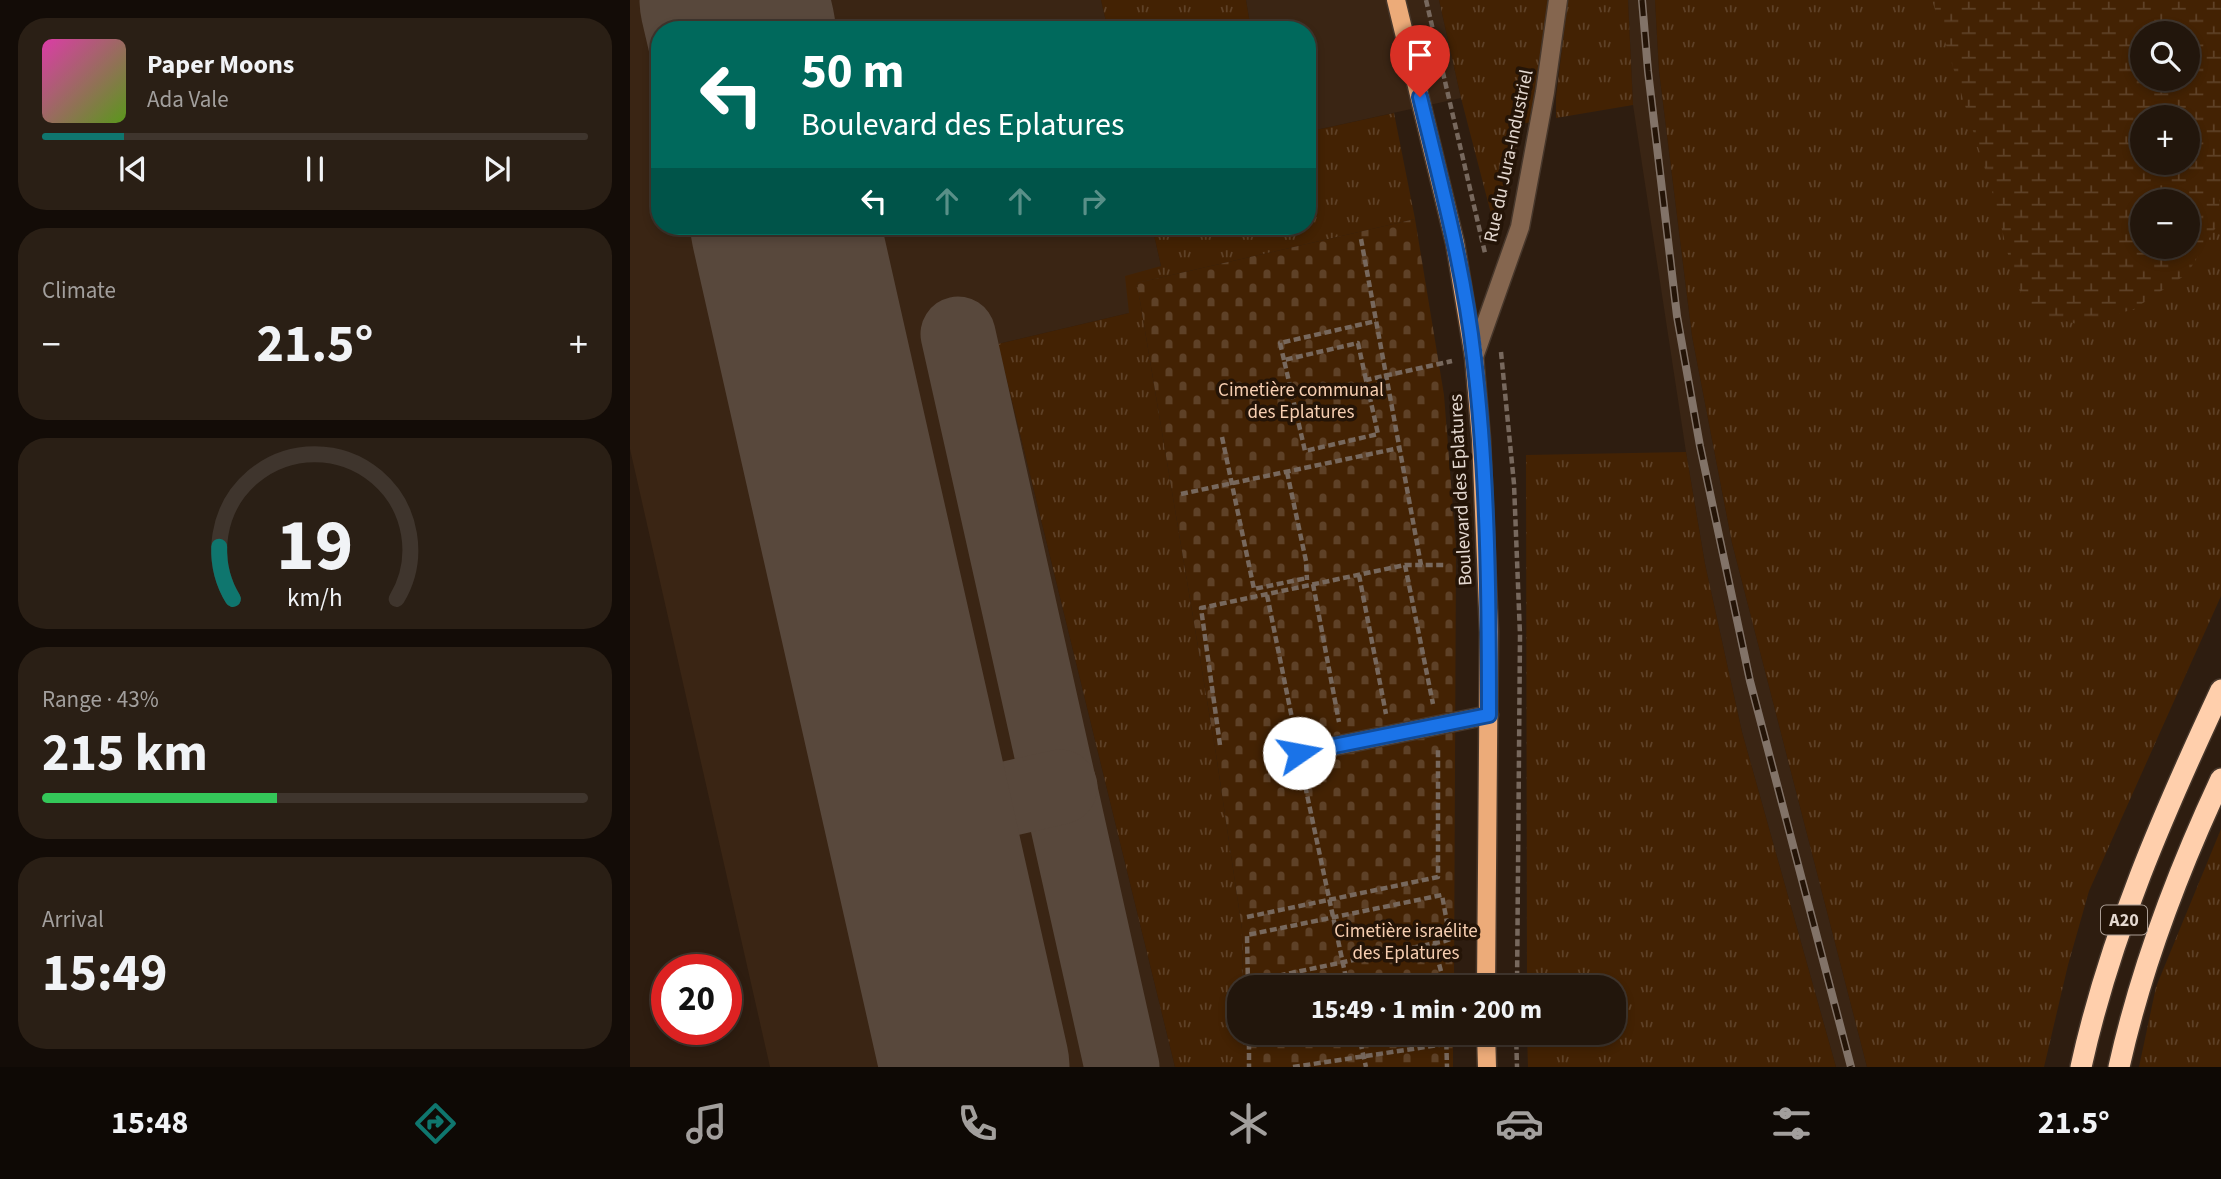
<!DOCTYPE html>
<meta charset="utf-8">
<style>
:root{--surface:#22160c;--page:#2a1f15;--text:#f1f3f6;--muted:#a29f9d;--line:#3f352d;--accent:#0f766e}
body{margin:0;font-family:"Source Sans 3",sans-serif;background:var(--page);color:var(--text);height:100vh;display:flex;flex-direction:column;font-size:26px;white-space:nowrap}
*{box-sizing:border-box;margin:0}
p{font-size:23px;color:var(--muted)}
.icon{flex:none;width:38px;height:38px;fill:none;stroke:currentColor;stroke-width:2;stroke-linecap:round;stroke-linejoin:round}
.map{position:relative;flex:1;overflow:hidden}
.sheet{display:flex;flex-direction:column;gap:18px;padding:18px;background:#130c07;width:630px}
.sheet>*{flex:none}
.top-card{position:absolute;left:21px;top:21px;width:665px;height:214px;border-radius:28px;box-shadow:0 4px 10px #0003,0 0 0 2px var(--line);background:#00695c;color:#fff;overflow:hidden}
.buttons{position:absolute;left:1500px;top:21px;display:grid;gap:14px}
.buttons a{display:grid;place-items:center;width:70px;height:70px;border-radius:50%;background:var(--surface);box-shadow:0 4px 10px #0003,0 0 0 2px var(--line);font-size:35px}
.speed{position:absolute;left:21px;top:954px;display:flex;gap:14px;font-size:35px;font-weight:700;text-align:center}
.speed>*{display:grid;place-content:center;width:91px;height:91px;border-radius:50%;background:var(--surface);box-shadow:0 4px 10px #0003,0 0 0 2px var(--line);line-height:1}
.speed .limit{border:10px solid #d22;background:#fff;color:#111}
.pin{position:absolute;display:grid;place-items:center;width:60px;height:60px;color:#fff;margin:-72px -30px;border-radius:50% 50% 50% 0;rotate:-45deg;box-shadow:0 0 7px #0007}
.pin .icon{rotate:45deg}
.me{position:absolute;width:77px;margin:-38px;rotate:78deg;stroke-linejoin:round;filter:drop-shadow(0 0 5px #0008)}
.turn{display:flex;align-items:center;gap:24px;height:147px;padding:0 35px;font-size:32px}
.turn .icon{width:91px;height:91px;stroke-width:2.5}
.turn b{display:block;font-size:49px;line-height:60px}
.lanes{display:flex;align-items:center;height:66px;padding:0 35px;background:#0003;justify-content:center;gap:35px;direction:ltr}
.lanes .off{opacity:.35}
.big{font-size:52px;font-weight:700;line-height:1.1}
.sheet .tile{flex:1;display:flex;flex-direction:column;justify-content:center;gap:10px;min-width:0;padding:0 24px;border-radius:28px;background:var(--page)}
.sheet .dial{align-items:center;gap:0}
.dial svg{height:182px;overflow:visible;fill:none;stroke:var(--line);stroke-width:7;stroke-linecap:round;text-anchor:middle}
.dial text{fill:var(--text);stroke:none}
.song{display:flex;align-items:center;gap:21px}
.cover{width:84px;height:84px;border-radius:10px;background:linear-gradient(135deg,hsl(320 70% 55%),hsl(90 70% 35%))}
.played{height:7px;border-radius:4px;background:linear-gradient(90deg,var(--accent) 15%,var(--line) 15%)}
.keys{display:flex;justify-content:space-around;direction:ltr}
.heat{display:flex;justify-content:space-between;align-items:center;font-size:38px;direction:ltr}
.charge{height:10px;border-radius:5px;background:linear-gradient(90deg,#34c759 43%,var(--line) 0)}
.trip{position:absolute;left:597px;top:975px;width:399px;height:70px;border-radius:28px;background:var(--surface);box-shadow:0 4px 10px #0003,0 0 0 2px var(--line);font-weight:700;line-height:70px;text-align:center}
.tab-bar{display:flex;height:112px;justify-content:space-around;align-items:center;background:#0e0905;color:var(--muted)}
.tab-bar .icon{width:49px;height:49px}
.tab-bar .selected{color:var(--accent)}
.tab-bar b{font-size:32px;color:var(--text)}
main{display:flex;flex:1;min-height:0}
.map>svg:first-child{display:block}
</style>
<main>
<section class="sheet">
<div class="tile">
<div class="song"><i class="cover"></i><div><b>Paper Moons</b><p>Ada Vale</p></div></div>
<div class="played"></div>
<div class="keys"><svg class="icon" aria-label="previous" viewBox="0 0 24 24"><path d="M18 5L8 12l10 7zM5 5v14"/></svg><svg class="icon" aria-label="pause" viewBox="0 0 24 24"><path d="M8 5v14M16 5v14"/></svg><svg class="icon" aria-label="next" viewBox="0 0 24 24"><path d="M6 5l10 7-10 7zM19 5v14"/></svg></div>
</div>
<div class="tile"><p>Climate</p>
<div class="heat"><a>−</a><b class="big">21.5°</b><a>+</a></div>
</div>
<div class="tile dial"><svg viewBox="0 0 100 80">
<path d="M14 69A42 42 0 1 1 86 69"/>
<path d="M14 69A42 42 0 0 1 8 46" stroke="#0f766e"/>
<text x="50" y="56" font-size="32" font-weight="700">19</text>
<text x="50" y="72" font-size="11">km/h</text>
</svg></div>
<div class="tile"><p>Range · 43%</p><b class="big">215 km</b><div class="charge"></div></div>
<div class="tile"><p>Arrival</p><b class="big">15:49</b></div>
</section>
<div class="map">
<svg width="1591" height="1067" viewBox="0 0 1591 1067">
<defs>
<pattern id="grass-tufts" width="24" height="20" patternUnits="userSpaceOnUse" patternTransform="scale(1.75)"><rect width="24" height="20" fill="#432203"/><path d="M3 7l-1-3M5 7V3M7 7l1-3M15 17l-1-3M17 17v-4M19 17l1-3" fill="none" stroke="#5e4127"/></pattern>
<pattern id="wetland-marsh" width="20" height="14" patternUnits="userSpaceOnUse" patternTransform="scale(1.75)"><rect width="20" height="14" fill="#432203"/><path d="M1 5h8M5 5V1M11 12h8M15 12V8" fill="none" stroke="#5e4127"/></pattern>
<pattern id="cemetery-stones" width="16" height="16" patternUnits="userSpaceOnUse" patternTransform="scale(1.75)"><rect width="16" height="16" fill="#432203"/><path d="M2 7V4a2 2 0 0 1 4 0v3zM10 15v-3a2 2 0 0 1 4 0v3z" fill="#5e4127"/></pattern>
</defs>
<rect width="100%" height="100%" fill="#2e1d10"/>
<!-- built -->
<g fill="#3a2514">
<path d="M0,0H471L478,30H30V226H522L531,266L499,313L368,344L545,1067H140L0,449Z"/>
<path d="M616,0H809L831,98L677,132V30H621Z"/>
<path d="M998,0H1025L1029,71L1062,336L1102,543L1237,1067H1206L1112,732L1075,564L1056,452L1003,105Z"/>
</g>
<!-- grass -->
<g fill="url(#grass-tufts)" fill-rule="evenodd">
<path d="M471,0H616L621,30H478Z"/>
<path d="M809,0H918L901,122L892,124L866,233L831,98Z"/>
<path d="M938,0H998L1003,105L926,118V97Z"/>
<path d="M1025,0H1591V596L1459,891L1438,965L1414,1067H1237L1102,543L1062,336L1029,71ZM1512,33H1558V79H1512ZM1512,117H1558V163H1512ZM1512,201H1558V247H1512Z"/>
<path d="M764,113L785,219L507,283L586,754L612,929L613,987H609V1032L614,1033V1067H545L368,344L499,313L495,276L531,266L522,226H677V132Z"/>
<path d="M1056,452L1075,564L1112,732L1206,1067H898L897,1033L984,1032V987H897L896,455Z"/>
<path d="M1591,829V1067H1509L1526,987Z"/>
</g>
<!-- wetland -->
<path fill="url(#wetland-marsh)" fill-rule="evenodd" d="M1302,0H1591V176L1588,224L1557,274L1504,309L1451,325L1399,312L1383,275L1365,201ZM1512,33H1558V79H1512ZM1512,117H1558V163H1512ZM1512,201H1558V247H1512Z"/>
<!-- cemetery -->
<g fill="url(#cemetery-stones)">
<path d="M785,219L814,395L826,547L824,987H613L612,929L586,754L507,283Z"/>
<rect x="614" y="1033" width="209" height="34"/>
</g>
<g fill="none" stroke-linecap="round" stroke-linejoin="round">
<!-- taxiway -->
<g stroke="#58483c" stroke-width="75">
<path d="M328,334L492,1067"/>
<path d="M289,819L430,787"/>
</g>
<!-- runway -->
<g stroke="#58483c" stroke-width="189">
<path d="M104,0L111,30"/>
<path d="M155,226L345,1067"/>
</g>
<!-- minor casing -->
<g stroke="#47372b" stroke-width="21">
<g id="minor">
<path d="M844,357L890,227L915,92L928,0"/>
<path d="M645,758L859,715"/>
</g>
</g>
<!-- major casing -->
<g stroke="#47372b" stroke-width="21">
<g id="major">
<path d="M766,0L825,243L844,357L851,439L859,632L856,987"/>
<path d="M856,1032L857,1067"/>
</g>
</g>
<!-- highway casing -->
<g stroke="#47372b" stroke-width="24">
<g id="highway">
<path d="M1451,1067C1480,935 1534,812 1591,690"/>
<path d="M1489,1067C1511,968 1548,871 1591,779"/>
</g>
</g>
<!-- path -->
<g stroke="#77685d" stroke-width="4.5" stroke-dasharray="7 3.5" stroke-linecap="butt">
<path d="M796,0L855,253"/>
<path d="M731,239L791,565"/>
<path d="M871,352L884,484L890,635L887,987"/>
<path d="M654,360L650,343L746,321"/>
<path d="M736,380L728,343L654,360L675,451L748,434L736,380L822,361"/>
<path d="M592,437L624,589L677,578"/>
<path d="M657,472L676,561L677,580"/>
<path d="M551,494L769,448"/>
<path d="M775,565L803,704"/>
<path d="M729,575L756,714"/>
<path d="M683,584L709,722"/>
<path d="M637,595L665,733"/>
<path d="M590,745L571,608L775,565H816"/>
<path d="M673,776L718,987"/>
<path d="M617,917L808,877V748"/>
<path d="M804,944L815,987"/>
<path d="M618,982L815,941L820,939L812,895L617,935L618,987"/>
<path d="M619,1032V1067"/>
<path d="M728,1032L736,1067"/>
<path d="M816,1032L817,1067"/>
<path d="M886,1032L887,1067"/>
<path d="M663,1067L835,1041"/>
</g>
<!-- minor -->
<use href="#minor" stroke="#85664f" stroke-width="18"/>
<!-- major -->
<use href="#major" stroke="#ecab79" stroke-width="18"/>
<!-- highway -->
<use href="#highway" stroke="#ffcfac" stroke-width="21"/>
<!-- rail casing -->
<g stroke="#827368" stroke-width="8">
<path id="rail" d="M1012,0L1018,71L1047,316L1070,446L1120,681L1221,1067"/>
</g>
<!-- rail -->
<use href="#rail" stroke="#241407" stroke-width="5" stroke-dasharray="16" stroke-linecap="butt"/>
</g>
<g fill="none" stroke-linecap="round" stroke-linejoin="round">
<!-- route casing -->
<g stroke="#114b97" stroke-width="18">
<path id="route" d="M669,753L859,715C859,596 858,476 844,358C834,270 811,184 790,97"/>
</g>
<!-- route -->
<use href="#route" stroke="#1a73e8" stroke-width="12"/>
</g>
<g text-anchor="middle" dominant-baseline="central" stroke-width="7" stroke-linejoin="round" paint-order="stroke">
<!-- shield labels -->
<rect fill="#241407" stroke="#aa9d94" stroke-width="2" x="1471" y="905.5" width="46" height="29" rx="5"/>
<g font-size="18" font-weight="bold" fill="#e4d8d0">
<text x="1494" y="920">A20</text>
</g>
<!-- street labels -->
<g font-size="19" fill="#e4d8d0" stroke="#241407">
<text transform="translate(879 156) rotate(-78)">Rue du Jura-Industriel</text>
<text transform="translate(831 490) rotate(-93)">Boulevard des Eplatures</text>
</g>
<!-- park labels -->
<g font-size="19" fill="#f6ceb1" stroke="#241407">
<text x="671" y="390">Cimetière communal<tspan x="671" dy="22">des Eplatures</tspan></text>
<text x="776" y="931">Cimetière israélite<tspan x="776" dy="22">des Eplatures</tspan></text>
</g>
</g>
</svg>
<div class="buttons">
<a><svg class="icon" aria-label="search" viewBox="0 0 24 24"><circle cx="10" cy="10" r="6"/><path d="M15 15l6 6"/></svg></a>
<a>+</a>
<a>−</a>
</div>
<div class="speed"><div class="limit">20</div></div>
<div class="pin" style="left:790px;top:97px;background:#d93025"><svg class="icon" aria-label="arrive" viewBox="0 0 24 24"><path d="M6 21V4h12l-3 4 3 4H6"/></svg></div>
<svg class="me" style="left:669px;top:753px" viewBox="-20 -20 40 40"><circle r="19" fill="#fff"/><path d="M0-13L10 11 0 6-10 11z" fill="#1a73e8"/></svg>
<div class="trip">15:49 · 1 min · 200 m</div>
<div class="top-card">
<div class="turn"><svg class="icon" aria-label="left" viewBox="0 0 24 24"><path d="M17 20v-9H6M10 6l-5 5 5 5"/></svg><div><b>50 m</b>Boulevard des Eplatures</div></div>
<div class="lanes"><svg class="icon" aria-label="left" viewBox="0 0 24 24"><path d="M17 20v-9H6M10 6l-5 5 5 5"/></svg><svg class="icon off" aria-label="ahead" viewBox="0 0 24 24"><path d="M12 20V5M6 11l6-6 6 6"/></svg><svg class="icon off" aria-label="ahead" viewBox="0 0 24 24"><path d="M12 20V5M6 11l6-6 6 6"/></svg><svg class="icon off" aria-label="right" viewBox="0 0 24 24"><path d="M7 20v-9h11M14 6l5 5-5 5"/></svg></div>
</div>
</div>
</main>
<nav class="tab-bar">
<b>15:48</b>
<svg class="icon selected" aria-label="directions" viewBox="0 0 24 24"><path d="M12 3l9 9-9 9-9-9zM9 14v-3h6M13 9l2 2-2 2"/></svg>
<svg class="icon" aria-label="music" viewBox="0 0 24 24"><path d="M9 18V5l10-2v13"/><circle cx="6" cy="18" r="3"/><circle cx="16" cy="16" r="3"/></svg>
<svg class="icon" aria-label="phone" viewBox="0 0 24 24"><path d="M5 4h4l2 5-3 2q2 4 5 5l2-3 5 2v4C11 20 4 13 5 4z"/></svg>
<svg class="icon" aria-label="climate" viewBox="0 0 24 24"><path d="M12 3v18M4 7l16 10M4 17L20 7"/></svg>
<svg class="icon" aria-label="car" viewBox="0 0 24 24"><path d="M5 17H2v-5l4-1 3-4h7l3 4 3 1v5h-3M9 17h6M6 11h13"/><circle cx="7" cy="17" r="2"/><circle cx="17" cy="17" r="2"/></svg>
<svg class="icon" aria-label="filters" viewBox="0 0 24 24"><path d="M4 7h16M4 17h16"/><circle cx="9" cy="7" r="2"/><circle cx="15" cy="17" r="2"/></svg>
<b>21.5°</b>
</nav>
